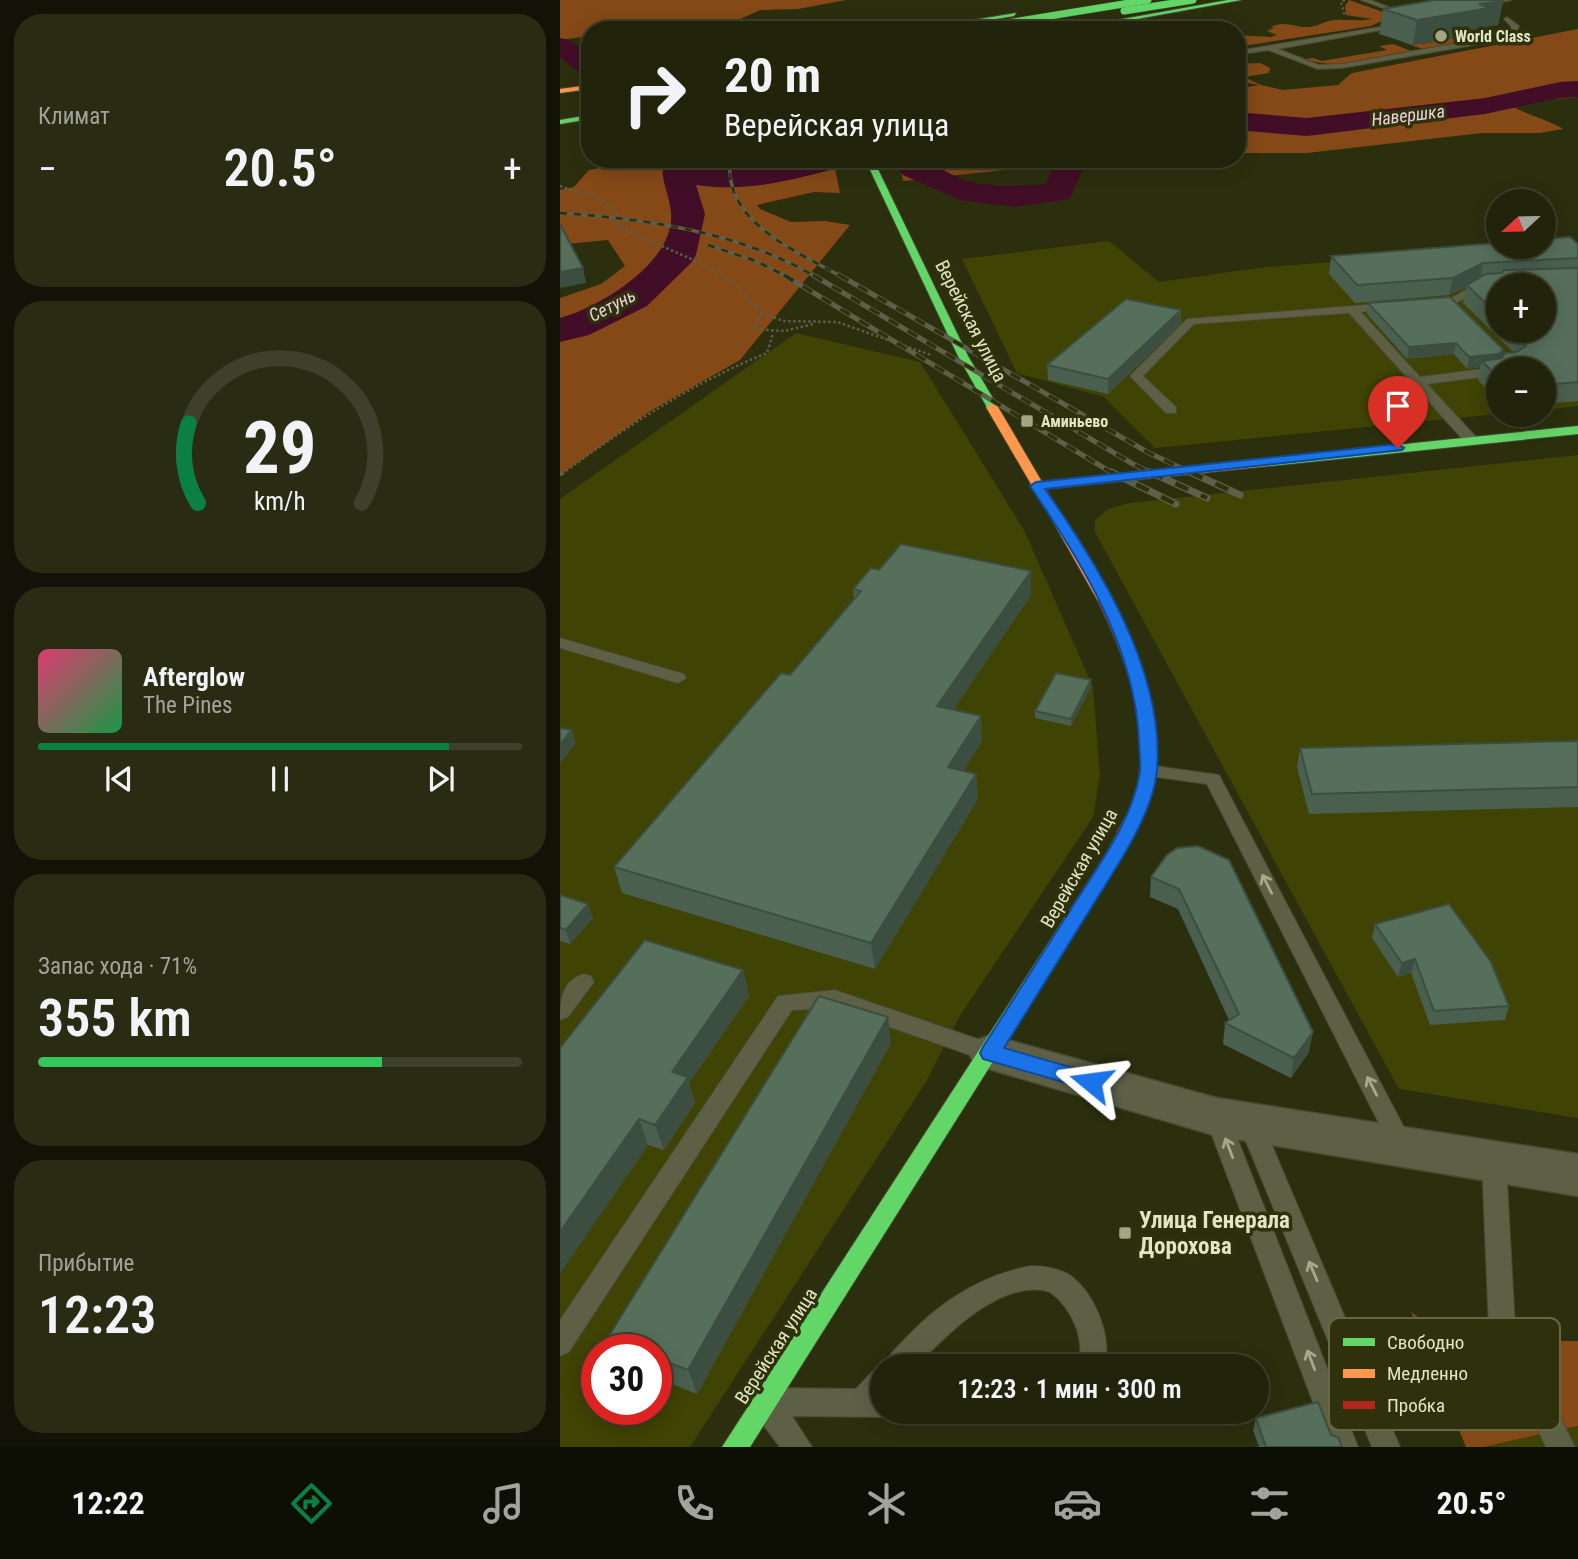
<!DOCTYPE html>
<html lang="ru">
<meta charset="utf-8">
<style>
:root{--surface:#21230a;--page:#292b13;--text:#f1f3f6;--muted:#a2a49c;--line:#3e402b;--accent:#0b8043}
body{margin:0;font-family:"Roboto Condensed",sans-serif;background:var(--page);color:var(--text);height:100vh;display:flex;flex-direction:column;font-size:26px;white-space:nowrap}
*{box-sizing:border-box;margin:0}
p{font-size:23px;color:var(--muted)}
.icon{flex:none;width:38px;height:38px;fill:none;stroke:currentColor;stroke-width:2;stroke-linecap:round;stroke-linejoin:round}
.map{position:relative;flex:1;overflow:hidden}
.side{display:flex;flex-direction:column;gap:14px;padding:14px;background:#121306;width:560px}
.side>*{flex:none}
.guide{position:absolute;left:21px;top:21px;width:665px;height:147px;border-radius:28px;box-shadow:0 4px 18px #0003,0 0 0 2px var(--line);background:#21230a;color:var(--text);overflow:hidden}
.needle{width:46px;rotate:248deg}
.controls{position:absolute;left:926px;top:189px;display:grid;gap:14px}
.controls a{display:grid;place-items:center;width:70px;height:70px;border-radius:50%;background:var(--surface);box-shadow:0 4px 18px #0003,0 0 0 2px var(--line);font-size:35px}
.speed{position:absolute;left:21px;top:1334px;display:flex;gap:14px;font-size:35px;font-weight:700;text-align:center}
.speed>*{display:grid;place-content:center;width:91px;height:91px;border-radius:50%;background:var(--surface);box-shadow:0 4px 18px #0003,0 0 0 2px var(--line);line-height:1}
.speed .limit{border:10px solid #d22;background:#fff;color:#111}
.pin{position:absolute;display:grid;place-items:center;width:60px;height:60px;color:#fff;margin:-72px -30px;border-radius:50% 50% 50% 0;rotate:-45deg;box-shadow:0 0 7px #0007}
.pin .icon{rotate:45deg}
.me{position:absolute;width:77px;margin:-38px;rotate:286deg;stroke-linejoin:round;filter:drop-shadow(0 0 5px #0008)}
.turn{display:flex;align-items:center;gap:24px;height:147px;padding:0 28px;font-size:32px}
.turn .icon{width:91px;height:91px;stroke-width:2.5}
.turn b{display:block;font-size:49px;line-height:60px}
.big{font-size:52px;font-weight:600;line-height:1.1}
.side .card{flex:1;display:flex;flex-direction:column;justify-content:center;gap:10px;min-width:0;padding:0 24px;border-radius:28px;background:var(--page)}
.side .dial{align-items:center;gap:0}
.dial svg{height:182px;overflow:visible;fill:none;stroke:var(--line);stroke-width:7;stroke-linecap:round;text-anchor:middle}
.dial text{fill:var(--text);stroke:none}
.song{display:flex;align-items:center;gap:21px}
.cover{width:84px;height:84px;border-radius:10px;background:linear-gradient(135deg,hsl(340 70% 55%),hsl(140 70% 35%))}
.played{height:7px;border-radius:4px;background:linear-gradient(90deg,var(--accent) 85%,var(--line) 85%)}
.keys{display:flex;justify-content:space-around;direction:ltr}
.heat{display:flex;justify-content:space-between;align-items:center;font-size:38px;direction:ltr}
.charge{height:10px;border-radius:5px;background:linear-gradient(90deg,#34c759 71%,var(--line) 0)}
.trip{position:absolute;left:310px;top:1354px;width:399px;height:70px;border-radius:35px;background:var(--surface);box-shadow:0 4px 18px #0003,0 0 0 2px var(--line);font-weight:600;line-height:70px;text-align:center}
.dock{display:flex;height:112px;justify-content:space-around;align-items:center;background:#0d0e04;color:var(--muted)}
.dock .icon{width:49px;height:49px}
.dock .on{color:var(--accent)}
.dock b{font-size:32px;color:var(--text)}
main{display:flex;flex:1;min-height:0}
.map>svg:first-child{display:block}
</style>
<main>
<section class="side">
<div class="card"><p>Климат</p>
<div class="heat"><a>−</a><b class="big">20.5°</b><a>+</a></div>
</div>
<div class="card dial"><svg viewBox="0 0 100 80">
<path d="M14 69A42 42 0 1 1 86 69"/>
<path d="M14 69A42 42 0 0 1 10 34" stroke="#0b8043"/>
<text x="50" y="56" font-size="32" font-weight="700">29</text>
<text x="50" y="72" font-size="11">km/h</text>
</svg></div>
<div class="card">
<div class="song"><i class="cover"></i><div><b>Afterglow</b><p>The Pines</p></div></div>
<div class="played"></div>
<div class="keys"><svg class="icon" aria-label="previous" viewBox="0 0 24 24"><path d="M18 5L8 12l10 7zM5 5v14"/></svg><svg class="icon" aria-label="pause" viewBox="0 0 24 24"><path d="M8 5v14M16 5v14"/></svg><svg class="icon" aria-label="next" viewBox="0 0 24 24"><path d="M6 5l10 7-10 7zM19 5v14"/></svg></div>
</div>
<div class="card"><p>Запас хода · 71%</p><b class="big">355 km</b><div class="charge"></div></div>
<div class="card"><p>Прибытие</p><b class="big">12:23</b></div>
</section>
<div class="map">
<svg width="1018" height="1447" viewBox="0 0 1018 1447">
<rect width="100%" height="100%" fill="#2c2f0e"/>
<!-- built -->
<g fill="#3f4304" fill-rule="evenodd">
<path d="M549,241L599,282L705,267L1018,244V406L984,410V369H938V414L595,448L544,397L457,373L402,259ZM938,285H984V331H938Z"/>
<path d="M236,333L360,362L464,530L533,687L540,775L533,817L399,1017L366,1082L130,1447H0V499ZM37,1349H96V1409H37Z"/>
<path d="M1018,455V1118L839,1089L535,532V520L548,509L570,503Z"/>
<path d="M1018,1426V1447H924L993,1432Z"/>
</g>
<!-- green -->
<g fill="#844917">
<path d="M0,0H286L238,9L200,10L176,21L125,30H30V36L0,40Z"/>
<path d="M789,0L823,12L822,21L811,26L677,47V35L711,37L717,35L707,31L714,28L711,27C724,20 734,27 748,27C756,27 761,23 769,21C783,18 798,22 812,19L786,15L785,6Z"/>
<path d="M931,29L943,31L933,38L865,50L843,42L850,40L861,44L925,33Z"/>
<path d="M1018,29V97L947,103C965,115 985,118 1003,129L980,133H922L747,153H677V89L699,85L677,81V64L700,63L710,68L709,73L684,77L701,85L723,90L778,85L792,73Z"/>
<path d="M833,44L854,52C820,58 779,71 745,59L753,58L762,61L827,50L819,46Z"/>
<path d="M51,159H273L280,193L254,192L197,205L200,209L231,222L265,221L290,225L180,360L92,410L0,475V298L41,284L65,266L48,240L6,244L0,231V190L14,187L29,170L59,164Z"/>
<path d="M339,159H544L343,181Z"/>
<path d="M851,1312L892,1341H1018V1426L924,1447H906Z"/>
</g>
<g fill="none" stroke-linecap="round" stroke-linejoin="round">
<!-- river -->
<g fill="#420e27" fill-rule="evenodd">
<path d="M0,38L9,40L30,55V76L21,74L0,57Z"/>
<path d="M1018,81V97L1000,98L925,114L747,136L687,131L677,133V115L687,113L747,118L925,98L1000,82Z"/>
<path d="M104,159H134L133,166L158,169L202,168L227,159H290L286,166C234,179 190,193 136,185L145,214L136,255L131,263L87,306L29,335L0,342V318C41,307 116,261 111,212C109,192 99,179 104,159Z"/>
<path d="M352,159C373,160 389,176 408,181C434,188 460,186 486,184L497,159H527L510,199L454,207L400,200L343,175L338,168L343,161Z"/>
</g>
<!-- lane casing -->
<g stroke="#474931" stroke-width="2">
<g id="lane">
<path d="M801,0H810L850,15L845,16Z"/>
<path d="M936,0H951L919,7L916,5Z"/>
<path d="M947,17L959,26L954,38L782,68L758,69L708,50L677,55V51L844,23L848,25L718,49L759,65L782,64L948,34L951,26L944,19Z"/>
<path d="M938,282L943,285H938V288L922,289L896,303L886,301L916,284Z"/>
<path d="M830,303L836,306L834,308L801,312L860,377L938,367L943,369H938V375L867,384L916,437V443H906L789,313L634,324L583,376L616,407V413H606L570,376L627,319Z"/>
<path d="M0,638L124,674L126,678L118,683L0,648Z"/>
<path d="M588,765L659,775L849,1137L853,1144L849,1151L841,1154L833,1151L647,784L582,775L579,771L582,767Z"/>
<path d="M23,974L31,976L34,982L8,1017L0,1020C0,1000 2,981 23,974Z"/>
<path d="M275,990L435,1045L438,1052L435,1059L427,1061L275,1008L232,1010L9,1352L0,1356V1320L218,996Z"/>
<path d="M657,1107L665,1110L669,1117L798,1447H770L645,1117L649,1110Z"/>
<path d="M690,1112L698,1115L702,1122L840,1447H812L678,1122L682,1115Z"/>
<path d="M934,1151L943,1154L946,1162L955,1328L1015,1447H986L929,1330L922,1162L925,1154Z"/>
<path d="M471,1266C484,1266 496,1268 508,1274C533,1289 554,1339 544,1367H517C527,1341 512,1308 490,1292C442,1277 385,1336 356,1367H324C329,1354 338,1346 347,1337C381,1301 422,1275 471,1266Z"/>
<path d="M322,1368V1412L332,1413L322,1417L232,1416L252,1447H220L198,1418L194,1408L198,1398L215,1388L296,1389L312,1372Z"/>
</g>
</g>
<!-- street casing -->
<g stroke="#474931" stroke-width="3">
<path id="street" d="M430,1035L657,1098L1018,1154V1196L657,1136L415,1065L409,1053L415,1041Z"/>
</g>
<!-- fast casing -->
<g stroke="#474931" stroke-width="2">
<g id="fast">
<path d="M668,0H681L517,30H502Z"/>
<path d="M456,13L454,16L369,30H353Z"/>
<path d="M30,115V119L0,124V120Z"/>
<path d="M305,159H313L408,356L438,407L436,409H428L398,356Z"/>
<path d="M1018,426V434L709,466L703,462L709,458Z"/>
<path d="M566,826L572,828L575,832L560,860L190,1447H162L546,854L560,828Z"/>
</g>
</g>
<!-- slow casing -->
<g stroke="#474931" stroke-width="2">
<g id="slow">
<path d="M30,85V89L0,93V89Z"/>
<path d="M432,404L438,407L482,482L709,458L715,462L709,466L486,489L552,601L545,605L538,601L483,504L470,486L471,484L426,407Z"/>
</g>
</g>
<!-- jam casing -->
<g stroke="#474931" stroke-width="2">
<path id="jam" d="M545,597L552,601C591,678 619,756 572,836H560L557,832C562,823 569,813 572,803C597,736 567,661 538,601Z"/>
</g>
<!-- path-far2 -->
<path stroke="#5c5e47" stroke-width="2" stroke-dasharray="2.5 2.5" stroke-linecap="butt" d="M785,0L781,2L785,17"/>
<!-- path-far1 -->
<g stroke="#5c5e47" stroke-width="2.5" stroke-dasharray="2.5 2.5" stroke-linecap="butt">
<path d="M0,186L39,199L56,211L59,227L138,262L174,283L202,313L223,321L277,322L371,355"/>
<path d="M202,313L194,329L224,331L254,324"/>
<path d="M2,474C67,426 132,383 207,353L213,334"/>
</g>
<!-- path -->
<path stroke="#5c5e47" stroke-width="3.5" stroke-dasharray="4.5 4.5" stroke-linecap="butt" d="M0,475L4,472"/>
<!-- lane -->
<use href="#lane" fill="#5e6046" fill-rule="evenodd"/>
<!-- street -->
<use href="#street" fill="#5e6046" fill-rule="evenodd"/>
<!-- fast -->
<use href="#fast" fill="#63d668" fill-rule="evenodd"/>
<!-- slow -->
<use href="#slow" fill="#ff974d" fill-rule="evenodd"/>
<!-- jam -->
<use href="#jam" fill="#b3261e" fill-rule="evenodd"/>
<!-- rail-far2 casing -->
<g stroke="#5d5f49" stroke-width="3.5">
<g id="rail-far2">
<path d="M170,159C163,223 237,251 282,277"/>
<path d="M0,213C87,219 180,232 256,277"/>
<path d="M148,245L196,261L228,277"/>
</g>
</g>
<!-- rail-far1 casing -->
<g stroke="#5d5f49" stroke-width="5">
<g id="rail-far1">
<path d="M224,275L554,474"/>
<path d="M253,275L573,464L594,474"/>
<path d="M279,275L589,453L634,474"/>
</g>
</g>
<!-- rail casing -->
<g stroke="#5d5f49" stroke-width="7">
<g id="rail">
<path d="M551,472L616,504"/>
<path d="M590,472L647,498"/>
<path d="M630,472L680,495"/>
</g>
</g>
<!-- rail-far2 -->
<use href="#rail-far2" stroke="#2e310b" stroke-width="2.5" stroke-dasharray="7" stroke-linecap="butt"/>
<!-- rail-far1 -->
<use href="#rail-far1" stroke="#2e310b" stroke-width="3.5" stroke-dasharray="11" stroke-linecap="butt"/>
<!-- rail -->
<use href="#rail" stroke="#2e310b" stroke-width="4.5" stroke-dasharray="14" stroke-linecap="butt"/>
<!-- fast-bridge casing -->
<g stroke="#474931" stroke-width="8" stroke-linecap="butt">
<g id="fast-bridge">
<path d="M564,11L633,0"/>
<path d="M404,30L588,0"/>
</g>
</g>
<!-- fast-bridge -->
<use href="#fast-bridge" stroke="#63d668" stroke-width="7"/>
</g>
<!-- wall -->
<g fill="#4a5f4e" fill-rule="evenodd">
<path d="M943,1L938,25L926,27L925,33L853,45L819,34L823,9Z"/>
<path d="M1018,244V401L984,404V369H938V402L918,380L920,367L907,369L894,354L847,359L807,314L808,303L944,350L942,358L953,352L903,303L906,287L889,295L795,303L769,274L771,256ZM938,285L984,331H938Z"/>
<path d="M621,310V324L548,394L488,380L487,365Z"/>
<path d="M319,570L471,571V595L393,710L422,741L403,771L416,774L418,799L315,969L62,893L54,867L230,675L294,599L293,589Z"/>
<path d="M531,680V687L511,726L475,718V711Z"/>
<path d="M1018,741V807L749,814L737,767L740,748Z"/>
<path d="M607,855L749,1052L731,1078L663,1044L665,1023L669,1020L618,909L590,897L591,877Z"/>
<path d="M0,895L33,918L10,944L0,941Z"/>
<path d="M815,924L949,1006L945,1020L870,1025L851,973L838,977L812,938Z"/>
<path d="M183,970L189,996L129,1083L135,1103L104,1150L88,1145L0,1273V1048Z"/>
<path d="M331,1043L137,1394L96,1378V1349H52L47,1339Z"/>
<path d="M696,1418L771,1435L782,1447H699L693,1430Z"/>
</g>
<!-- shaded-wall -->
<g fill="#3c4e40">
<path d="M943,1L938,25L926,27L925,33L853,45L857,20L919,4Z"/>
<path d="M923,263L920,280L907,285L906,287L889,295L893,278Z"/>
<path d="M23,268L26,283L0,288V272Z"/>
<path d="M621,310V324L548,394V379Z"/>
<path d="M896,343L894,354L847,359L849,347Z"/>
<path d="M944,350L942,361H922L920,367L907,369L909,357Z"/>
<path d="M471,571V595L379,731L377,706Z"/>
<path d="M531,680V687L511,726V719Z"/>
<path d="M421,716L422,741L390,792L388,767Z"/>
<path d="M12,730L16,743L0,763V744Z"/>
<path d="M416,774L418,799L315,969L311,943Z"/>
<path d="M28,904L33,918L10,944L6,930Z"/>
<path d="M855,959L851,973L838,977L842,963Z"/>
<path d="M183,970L189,996L129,1083L135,1103L104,1150L95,1125L112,1072Z"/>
<path d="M328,1017L331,1043L137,1394L128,1370Z"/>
<path d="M753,1032L749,1052L731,1078L734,1058Z"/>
<path d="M79,1119L88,1145L0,1273V1232Z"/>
</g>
<!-- building -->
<g fill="#566f5b" stroke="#3c4e40" stroke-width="2">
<path d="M875,0H941L943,1L919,4L930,8L857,20L823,9Z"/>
<path d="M0,224L23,268L0,272Z"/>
<path d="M1010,237L1018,244V258L923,263L893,278L797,285L771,256L938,243V247H984V239Z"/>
<path d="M1018,268V382L984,385V369H938V378L922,361L942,358L945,353L956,352L966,346V342L954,331H984V285H938V315L907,285L926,274L942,273L944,270Z"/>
<path d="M890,297L944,350L938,354L909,357L896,343L849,347L808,303Z"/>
<path d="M566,299L621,310L548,379L487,365Z"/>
<path d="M341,544L471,571L377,706L421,716L388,767L416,774L311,943L54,867L221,673L230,675L301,591L293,589L311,568L319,570Z"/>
<path d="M496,673L531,680L511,719L475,711Z"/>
<path d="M0,728L12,730L0,744Z"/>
<path d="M1018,741V787L752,794L740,748Z"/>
<path d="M638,846L669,860L753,1032L734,1058L665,1023L679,1014L619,889L591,877L607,855L617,848Z"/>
<path d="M0,895L28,904L6,930L0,928Z"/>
<path d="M889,904L931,962L949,1006L874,1011L855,959L842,963L815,924Z"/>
<path d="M85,940L183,970L112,1072L128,1077L95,1125L79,1119L0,1232V1048Z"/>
<path d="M259,996L328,1017L128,1370L96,1358V1349H74L47,1339Z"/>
<path d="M758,1402L771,1435L778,1437L782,1447H706L696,1418Z"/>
</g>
<!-- one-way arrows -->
<defs><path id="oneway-shaft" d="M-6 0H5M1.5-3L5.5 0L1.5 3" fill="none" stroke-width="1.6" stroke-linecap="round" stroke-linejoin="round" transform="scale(1.75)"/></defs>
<g stroke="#a6aa8b">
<use href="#oneway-shaft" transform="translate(707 884) rotate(-117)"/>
<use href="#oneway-shaft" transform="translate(812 1086) rotate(-117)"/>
<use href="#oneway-shaft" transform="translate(669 1148) rotate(-111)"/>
<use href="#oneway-shaft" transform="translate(753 1271) rotate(-113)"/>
<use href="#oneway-shaft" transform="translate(751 1360) rotate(-111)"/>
</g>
<!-- route -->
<path fill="#1a73e8" stroke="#114b97" stroke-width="2" d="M838,444L844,448L842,450L485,489C539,566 605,672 597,770C593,817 552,873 528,913C500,958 472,1003 444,1048L538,1075L541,1082L538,1088L531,1090L423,1059L420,1053L423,1047C452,1001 482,955 511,909C537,867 572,822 580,772C581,762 579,751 579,741C575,647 521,561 470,486L476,482Z"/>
<!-- markers -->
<g fill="#a2a684" stroke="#2e310b" stroke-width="2.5">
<circle cx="881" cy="36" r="7"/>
<rect x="460" y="414" width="14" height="14" rx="3.5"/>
<rect x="558" y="1226" width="14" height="14" rx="3.5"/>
</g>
<g text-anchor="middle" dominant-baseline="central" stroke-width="7" stroke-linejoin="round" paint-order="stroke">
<!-- far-poi labels -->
<g font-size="16" font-weight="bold" fill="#e1e6c3" stroke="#2e310b" text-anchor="start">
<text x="895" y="36">World Class</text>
<text x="481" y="421">Аминьево</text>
</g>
<!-- far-water labels -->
<g font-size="18" font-style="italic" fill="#eed1dc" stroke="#2e310b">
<text transform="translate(848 115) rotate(-7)">Навершка</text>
<text transform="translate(52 305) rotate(-27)">Сетунь</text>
</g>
<!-- street labels -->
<g font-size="19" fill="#e1e6c3" stroke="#2e310b">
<text transform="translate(411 321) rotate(63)">Верейская улица</text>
<text transform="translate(519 868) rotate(-60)">Верейская улица</text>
<text transform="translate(216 1346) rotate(-57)">Верейская улица</text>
</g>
<!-- near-poi labels -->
<g font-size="23" font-weight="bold" fill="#e1e6c3" stroke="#2e310b" text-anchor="start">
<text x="579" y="1220">Улица Генерала<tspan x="579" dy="26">Дорохова</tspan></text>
</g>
</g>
<!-- legend -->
<rect x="769" y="1318" width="231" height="112" rx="10" fill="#2e310b" stroke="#646742" stroke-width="2"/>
<rect x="783" y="1338" width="32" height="8" fill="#63d668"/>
<rect x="783" y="1369" width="32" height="9" fill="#ff974d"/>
<rect x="783" y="1401" width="32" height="8" fill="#b3261e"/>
<g font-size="19" fill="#e1e6c3">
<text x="827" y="1349">Свободно</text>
<text x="827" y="1380">Медленно</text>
<text x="827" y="1412">Пробка</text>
</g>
</svg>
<div class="controls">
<a><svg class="needle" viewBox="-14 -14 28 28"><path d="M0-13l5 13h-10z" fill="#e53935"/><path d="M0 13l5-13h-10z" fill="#a2a49c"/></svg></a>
<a>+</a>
<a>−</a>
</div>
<div class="speed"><div class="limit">30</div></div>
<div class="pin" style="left:838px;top:448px;background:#d93025"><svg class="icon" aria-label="arrive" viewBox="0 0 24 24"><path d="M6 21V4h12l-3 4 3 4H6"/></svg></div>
<svg class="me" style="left:531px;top:1082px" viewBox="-20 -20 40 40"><path d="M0-17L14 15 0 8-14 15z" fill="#1a73e8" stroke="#fff" stroke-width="4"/></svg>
<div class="trip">12:23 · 1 мин · 300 m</div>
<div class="guide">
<div class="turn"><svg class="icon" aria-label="right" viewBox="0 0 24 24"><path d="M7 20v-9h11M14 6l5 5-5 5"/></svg><div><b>20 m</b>Верейская улица</div></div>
</div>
</div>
</main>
<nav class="dock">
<b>12:22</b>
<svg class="icon on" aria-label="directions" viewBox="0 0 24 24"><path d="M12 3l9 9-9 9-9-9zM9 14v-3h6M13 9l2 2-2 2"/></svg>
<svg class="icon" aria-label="music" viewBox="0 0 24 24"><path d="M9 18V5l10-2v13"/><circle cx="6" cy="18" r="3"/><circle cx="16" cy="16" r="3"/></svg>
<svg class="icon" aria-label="phone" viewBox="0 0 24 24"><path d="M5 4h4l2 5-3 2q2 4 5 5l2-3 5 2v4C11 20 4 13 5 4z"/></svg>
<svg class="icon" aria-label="climate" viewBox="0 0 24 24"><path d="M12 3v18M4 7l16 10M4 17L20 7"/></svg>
<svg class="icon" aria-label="car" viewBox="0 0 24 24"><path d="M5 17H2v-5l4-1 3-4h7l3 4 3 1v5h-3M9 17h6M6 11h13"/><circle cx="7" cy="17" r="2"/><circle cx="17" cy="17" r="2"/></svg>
<svg class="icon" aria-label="filters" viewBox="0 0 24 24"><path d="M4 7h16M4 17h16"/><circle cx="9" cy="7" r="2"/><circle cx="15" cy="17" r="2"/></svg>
<b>20.5°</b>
</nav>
